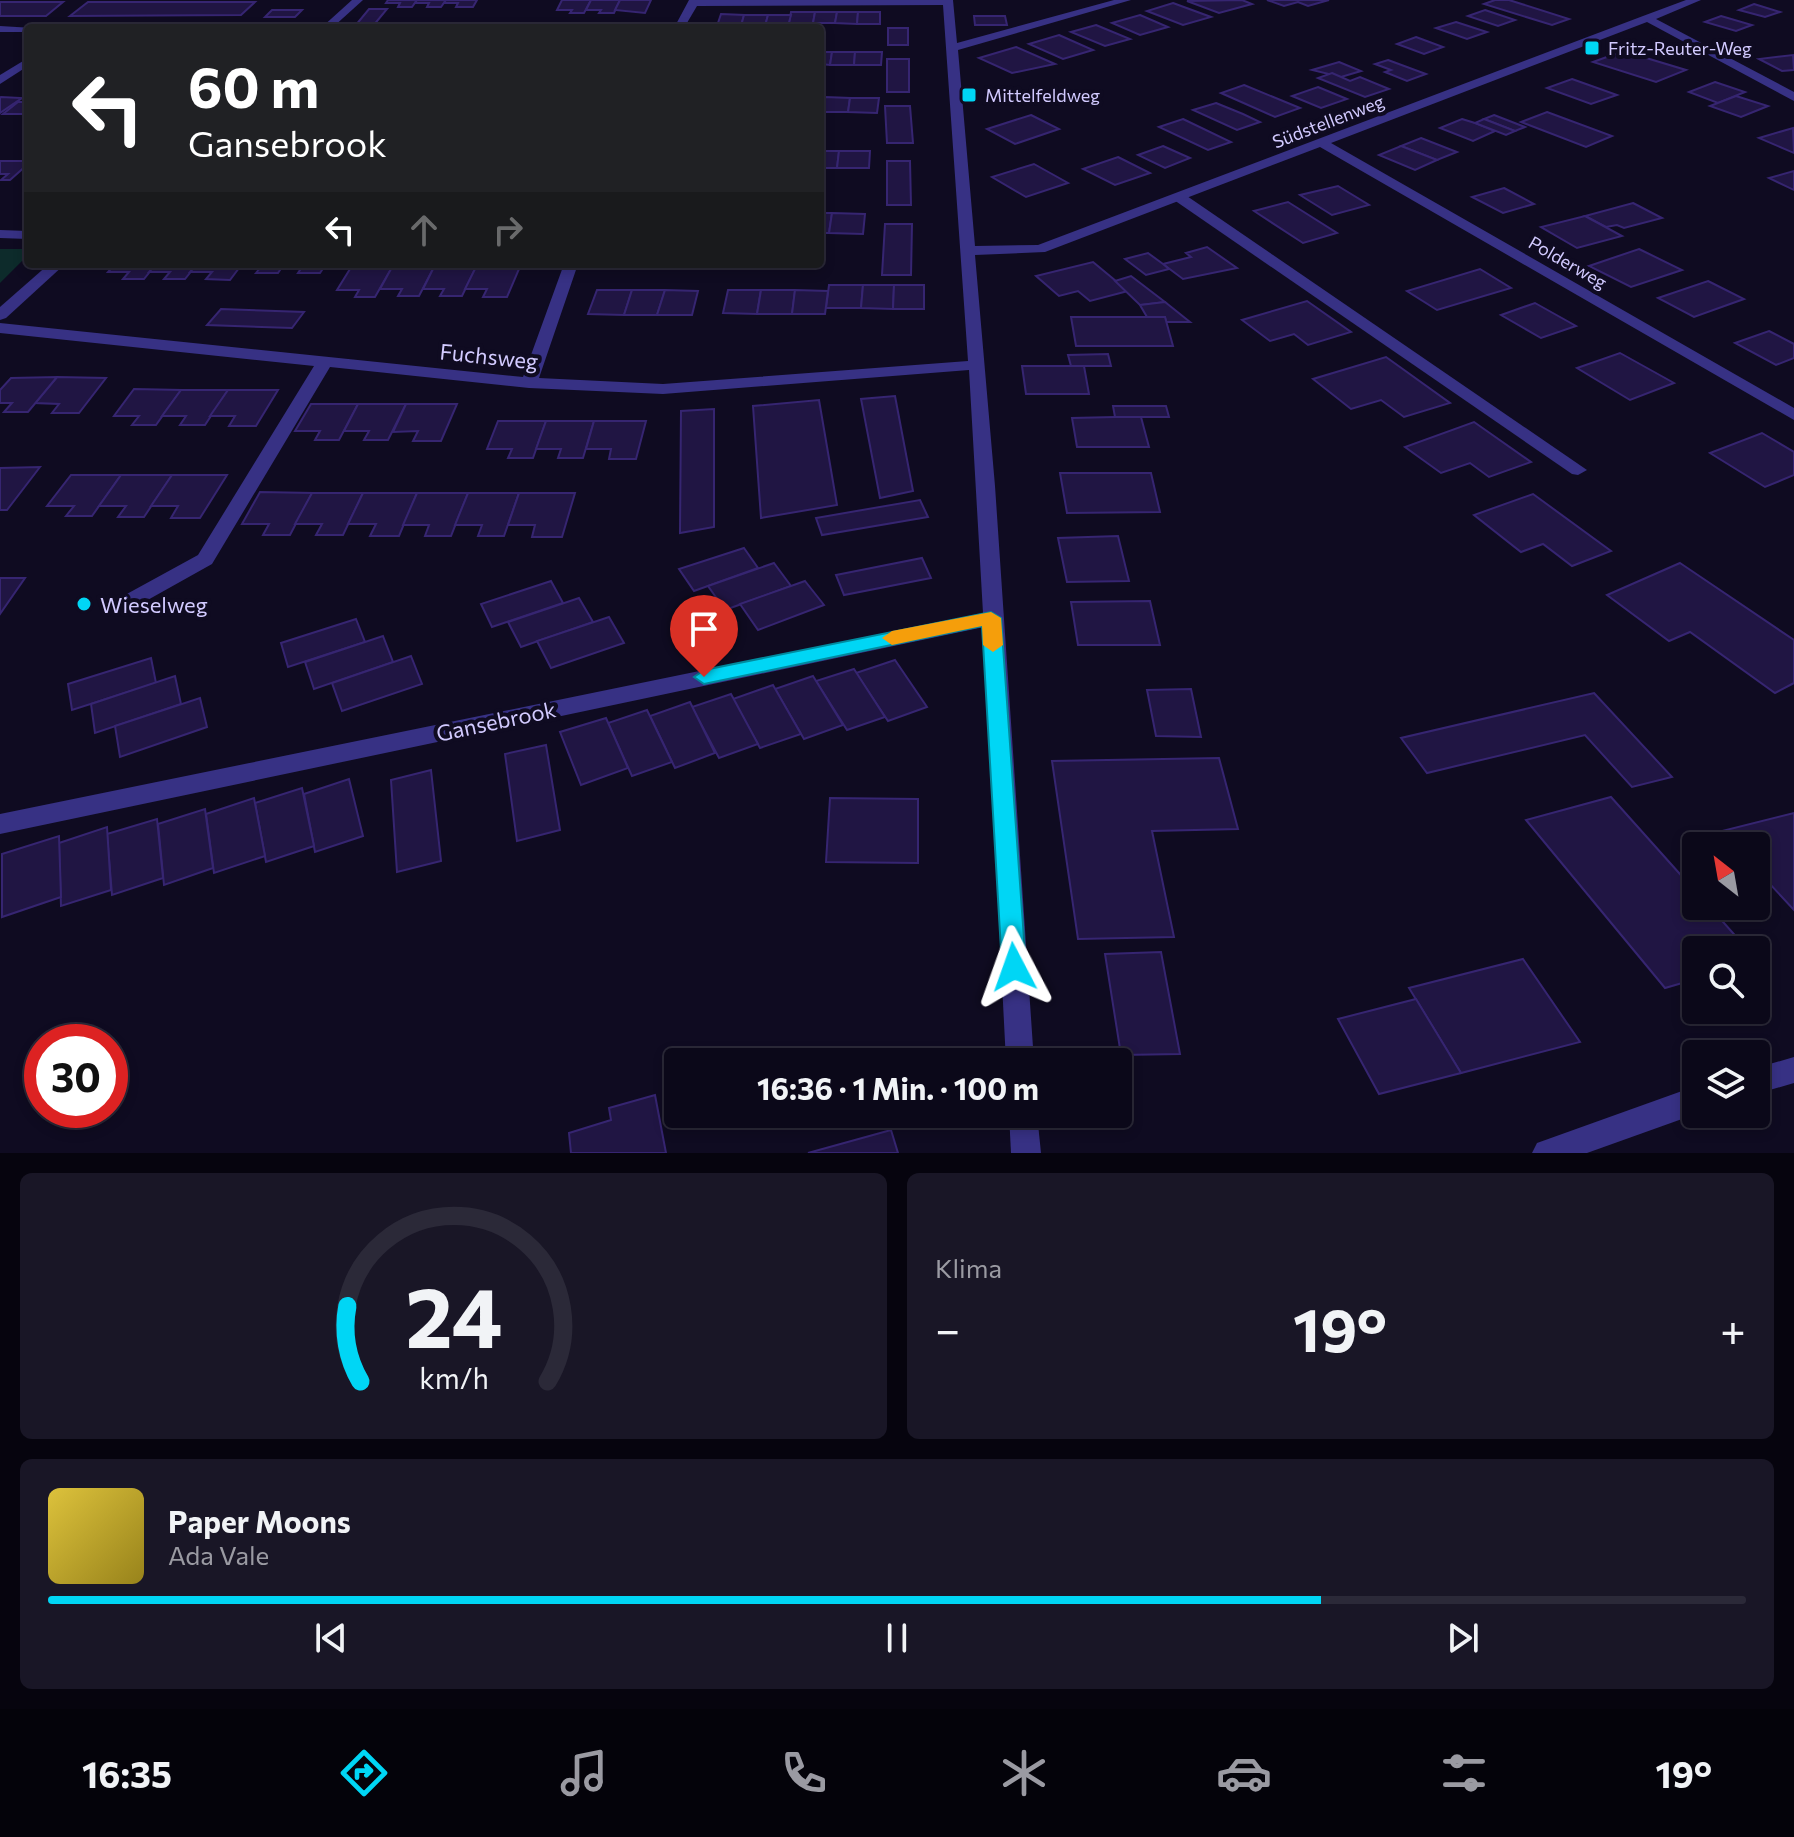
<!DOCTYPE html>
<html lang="de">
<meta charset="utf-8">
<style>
:root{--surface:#0b0819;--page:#191626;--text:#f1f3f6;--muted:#9a9aa2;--line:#2b2938;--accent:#00d6f5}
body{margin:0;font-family:Commissioner,sans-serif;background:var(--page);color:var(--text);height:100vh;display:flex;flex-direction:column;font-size:30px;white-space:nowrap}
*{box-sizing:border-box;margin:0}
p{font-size:26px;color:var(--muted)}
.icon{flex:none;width:44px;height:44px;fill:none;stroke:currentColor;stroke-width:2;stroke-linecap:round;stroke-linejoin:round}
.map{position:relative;height:1153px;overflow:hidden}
.sheet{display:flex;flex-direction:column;gap:20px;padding:20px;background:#06040e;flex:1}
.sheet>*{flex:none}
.banner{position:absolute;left:24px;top:24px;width:800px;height:244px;border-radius:8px;box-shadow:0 4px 12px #0003,0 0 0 2px var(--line);background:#202124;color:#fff;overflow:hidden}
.needle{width:52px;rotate:329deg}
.tools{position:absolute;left:1682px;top:832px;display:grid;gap:16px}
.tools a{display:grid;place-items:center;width:88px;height:88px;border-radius:8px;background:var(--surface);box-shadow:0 4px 12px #0003,0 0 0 2px var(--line);font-size:40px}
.speed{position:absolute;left:24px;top:1024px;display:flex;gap:16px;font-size:40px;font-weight:700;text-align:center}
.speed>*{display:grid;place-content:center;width:104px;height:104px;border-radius:50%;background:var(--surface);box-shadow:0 4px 12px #0003,0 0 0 2px var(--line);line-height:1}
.speed .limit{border:12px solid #d22;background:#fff;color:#111}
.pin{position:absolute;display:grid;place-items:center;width:68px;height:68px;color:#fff;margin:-82px -34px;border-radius:50% 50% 50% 0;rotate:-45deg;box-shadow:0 0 8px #0007}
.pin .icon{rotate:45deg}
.me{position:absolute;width:88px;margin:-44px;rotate:356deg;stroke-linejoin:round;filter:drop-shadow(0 0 6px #0008)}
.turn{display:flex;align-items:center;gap:28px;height:168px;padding:0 32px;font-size:36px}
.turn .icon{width:104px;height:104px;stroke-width:2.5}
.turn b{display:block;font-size:56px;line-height:68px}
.lanes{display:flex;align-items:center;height:76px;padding:0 32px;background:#0003;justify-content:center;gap:40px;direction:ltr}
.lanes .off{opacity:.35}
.big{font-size:60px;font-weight:700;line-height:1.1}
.sheet .tile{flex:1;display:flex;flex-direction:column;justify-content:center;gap:12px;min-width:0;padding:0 28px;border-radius:12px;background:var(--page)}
.sheet .dial{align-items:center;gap:0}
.dial svg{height:208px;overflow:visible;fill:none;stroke:var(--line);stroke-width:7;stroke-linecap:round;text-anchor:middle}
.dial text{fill:var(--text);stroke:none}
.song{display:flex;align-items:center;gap:24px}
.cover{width:96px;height:96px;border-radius:12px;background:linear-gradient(135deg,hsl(50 70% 55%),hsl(50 70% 35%))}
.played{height:8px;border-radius:4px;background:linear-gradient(90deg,var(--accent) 75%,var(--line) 75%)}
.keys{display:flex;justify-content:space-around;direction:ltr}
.heat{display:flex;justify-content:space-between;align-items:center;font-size:44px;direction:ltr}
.sheet .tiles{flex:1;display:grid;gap:20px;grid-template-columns:1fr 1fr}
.tile:last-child{grid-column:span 2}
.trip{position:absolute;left:664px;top:1048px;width:468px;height:80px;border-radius:8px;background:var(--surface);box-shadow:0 4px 12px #0003,0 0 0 2px var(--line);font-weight:700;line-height:80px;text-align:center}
.menu{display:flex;height:128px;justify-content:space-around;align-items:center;background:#04030a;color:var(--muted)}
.menu .icon{width:56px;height:56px}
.menu .active{color:var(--accent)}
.menu b{font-size:36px;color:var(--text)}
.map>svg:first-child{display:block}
</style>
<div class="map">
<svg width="1794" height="1153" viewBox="0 0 1794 1153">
<rect width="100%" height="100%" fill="#0f0b21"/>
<!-- green -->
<path fill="#0d2b2b" d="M0,249H28V255L0,283Z"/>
<!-- building -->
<g fill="#201543" stroke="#362571" stroke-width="2">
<path d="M388,0H417L412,7H398L400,3H386Z"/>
<path d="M417,0H446L441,7H427L429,3H415Z"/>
<path d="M446,0H477L473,7H456L458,3H444Z"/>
<path d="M562,0H591L584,13H570L572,10H557Z"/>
<path d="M591,0H620L614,13H599L601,10H586Z"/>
<path d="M620,0H651L645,13L615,10Z"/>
<path d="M1242,0L1252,4L1219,13L1187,1Z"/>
<path d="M1267,0H1329L1308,6L1298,2L1284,6Z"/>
<path d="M1495,0H1509L1569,19L1552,25L1484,4Z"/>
<path d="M0,2H63L46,16H0Z"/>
<path d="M88,2H255L241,15L70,16Z"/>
<path d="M1173,3L1211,17L1183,25L1147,11Z"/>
<path d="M1754,4L1780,12L1765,17L1739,10Z"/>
<path d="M369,9H387L373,26H355Z"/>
<path d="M272,10H302L295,17H265Z"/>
<path d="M1485,10L1515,20L1498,26L1468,16Z"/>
<path d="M791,12H815L813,23H789Z"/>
<path d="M815,12H837L835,23H813Z"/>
<path d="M837,12H858L857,24L835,23Z"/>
<path d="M858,12H880V24H857Z"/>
<path d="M721,14L744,15L741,26H717Z"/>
<path d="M744,15H768L765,26H741Z"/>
<path d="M768,15H791L788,26H765Z"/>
<path d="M1140,15L1168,27L1140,35L1112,23Z"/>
<path d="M974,16H1005L1007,25H975Z"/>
<path d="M1721,16L1752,25L1736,31L1705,22Z"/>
<path d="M1456,22L1487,32L1467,39L1436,28Z"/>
<path d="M1096,25L1130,39L1105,46L1071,32Z"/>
<rect x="888" y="28" width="20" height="17"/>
<path d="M1059,35L1093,50L1063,59L1029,44Z"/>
<path d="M1416,37L1443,47L1424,54L1397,44Z"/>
<path d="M1016,47L1055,64L1012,73L979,58Z"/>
<path d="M1623,51L1686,70L1656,82L1593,62Z"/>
<path d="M820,52H832L830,65L820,64Z"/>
<path d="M832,52H855L854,65H830Z"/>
<path d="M855,52H882L881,65H854Z"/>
<path d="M1793,55L1794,70L1782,71L1759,59Z"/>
<rect x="887" y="59" width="22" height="33"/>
<path d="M1388,60L1426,74L1407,81L1385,72L1391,70L1375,64Z"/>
<path d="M1339,62L1361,71L1341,77L1312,70Z"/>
<path d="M1332,73L1350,81L1360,77L1389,89L1365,97L1318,78Z"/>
<path d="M1572,79L1617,95L1591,104L1547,88Z"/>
<path d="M1715,82L1745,92L1718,103L1689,92Z"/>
<path d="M1244,85L1300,108L1275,117L1221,93Z"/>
<path d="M1318,87L1347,99L1321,108L1292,96Z"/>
<path d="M1736,96L1768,106L1741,117L1710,106Z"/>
<path d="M825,97L850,98L848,112H823Z"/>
<path d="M0,98L1,97L22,98L0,113Z"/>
<path d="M850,98H879L877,113L848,112Z"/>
<path d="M18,102H28V114H3Z"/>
<path d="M1216,103L1243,114L1260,122L1237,130L1193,110Z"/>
<path d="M885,106H910L913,143H887Z"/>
<path d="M1547,112L1612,136L1586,147L1521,122Z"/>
<path d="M1031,115L1059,129L1015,144L987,129Z"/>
<path d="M1494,115L1525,127L1515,131L1484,119Z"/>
<path d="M1183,119L1231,142L1208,150L1159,127Z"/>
<path d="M1462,119L1475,123L1495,131L1473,141L1440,128Z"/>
<path d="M1484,119L1515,131L1506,135L1475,123Z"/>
<path d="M1793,128L1794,153L1759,138Z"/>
<path d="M1421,138L1457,152L1437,160L1401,146Z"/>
<path d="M1163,146L1190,158L1165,168L1138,155Z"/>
<path d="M1401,146L1437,160L1415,170L1379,155Z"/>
<path d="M820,151H839L837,168H820Z"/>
<path d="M839,151H870L869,168H837Z"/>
<path d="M1118,157L1150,173L1115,185L1083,169Z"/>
<path d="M0,161H28V164L10,180H1L8,174H0Z"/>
<path d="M887,161H910L911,205H887Z"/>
<path d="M1034,164L1068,183L1026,197L992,177Z"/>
<path d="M1794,171V190L1769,178Z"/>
<path d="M1338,186L1369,205L1332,215L1300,195Z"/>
<path d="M1504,188L1534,204L1503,213L1472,197Z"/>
<path d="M1288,202L1337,233L1303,243L1254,211Z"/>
<path d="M1633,203L1662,218L1624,228L1617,225L1606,227L1585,216Z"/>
<path d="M820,213H832L829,233H820Z"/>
<path d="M832,213L865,214L863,234L829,233Z"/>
<path d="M1585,216L1622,236L1577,248L1541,227Z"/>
<path d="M885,224H912L911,275H882Z"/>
<path d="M1207,247L1237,268L1183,279L1163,264L1191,257L1186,253Z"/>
<path d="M1639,249L1682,270L1631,287L1589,266Z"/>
<path d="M1148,253L1163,264L1169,269L1146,275L1125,259Z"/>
<path d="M1093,262L1128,291L1090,301L1078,291L1059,296L1036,276Z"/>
<path d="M115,264H156L144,279H123L129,272H108Z"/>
<path d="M156,264H197L185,279H164L170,272H149Z"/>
<path d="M197,264H242L230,280L206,279L212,272H190Z"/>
<path d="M242,264H284L278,273H256L260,268H239Z"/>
<path d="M284,264H326L320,273H298L302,267H282Z"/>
<path d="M350,269H391L375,297H355L359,290H337Z"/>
<path d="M391,269H433L419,296H398L402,289H380Z"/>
<path d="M433,269H475L462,296H440L444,289H423Z"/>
<path d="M475,269H519L507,297H483L487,289H465Z"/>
<path d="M1480,269L1511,288L1437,310L1407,291Z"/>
<path d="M1131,276L1165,302L1140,305L1115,281Z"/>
<path d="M1708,281L1744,299L1694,317L1658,298Z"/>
<path d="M829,285H863L861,308H826Z"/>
<path d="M863,285H894L893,309L861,308Z"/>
<path d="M894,285H924V309H893Z"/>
<path d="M597,290H632L624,315L588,314Z"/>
<path d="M632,290H665L657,315H624Z"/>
<path d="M665,290L698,291L692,315H657Z"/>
<path d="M728,290H761L757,314L723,313Z"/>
<path d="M761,290H795L792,314H757Z"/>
<path d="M795,290L828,291L825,314H792Z"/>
<path d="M1307,301L1351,332L1308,345L1294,334L1270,341L1242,320Z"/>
<path d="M1165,302L1190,322H1166L1165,317H1147L1140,305Z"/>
<path d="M1535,303L1576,326L1541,338L1501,315Z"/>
<path d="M221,309L304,312L292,328L207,325Z"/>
<path d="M1071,317H1165L1173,346H1076Z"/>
<path d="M1769,331L1794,344V358L1776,365L1735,343Z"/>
<path d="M1620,353L1674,383L1630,400L1577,368Z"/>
<path d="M1108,354L1111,366H1071L1068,355Z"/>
<path d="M1386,357L1450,403L1404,417L1381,400L1351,409L1313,379Z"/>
<path d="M1022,366H1084L1089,394H1026Z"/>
<path d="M57,377L106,378L79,413H52L59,404L35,403Z"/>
<path d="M57,377L28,412H4L12,403H0V390L11,378Z"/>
<path d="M134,389L181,390L156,425H132L139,416H114Z"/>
<path d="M181,390H228L205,425H180L186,416H162Z"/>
<path d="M228,390H278L256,426H229L235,416H210Z"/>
<path d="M895,396L913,491L880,498L861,399Z"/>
<path d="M819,400L837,505L761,518L753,406Z"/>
<path d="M311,404H358L339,440H315L320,431H295Z"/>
<path d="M358,404H406L388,440H364L369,431H344Z"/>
<path d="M406,404H457L441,441H413L418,431L393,432Z"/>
<path d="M1113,406H1166L1169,417H1115Z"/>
<path d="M714,409V527L680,533L681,411Z"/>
<path d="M1115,417H1141L1149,447H1077L1072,418Z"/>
<path d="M498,421H546L533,458H508L512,449H487Z"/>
<path d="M546,421H594L583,458H558L561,449H536Z"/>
<path d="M594,421H646L636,459H609L611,449H586Z"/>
<path d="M1474,422L1531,462L1489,477L1470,463L1441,473L1405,447Z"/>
<path d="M1762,433L1794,452V475L1765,487L1710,453Z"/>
<path d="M40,467L7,510H0V468Z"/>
<path d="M1060,473H1151L1160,512L1067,513Z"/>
<path d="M71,475H121L92,516H66L74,506H47Z"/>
<path d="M121,475H172L144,517H118L126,506H99Z"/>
<path d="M172,475H227L200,518H171L178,506H151Z"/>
<path d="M260,492L312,493L290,535H263L269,524H242Z"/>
<path d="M312,493H363L343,535H316L322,524H295Z"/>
<path d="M363,493H417L399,536H370L376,524H348Z"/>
<path d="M417,493H468L451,536H425L429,525H403Z"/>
<path d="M468,493H519L504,536H478L482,525H455Z"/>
<path d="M519,493H575L562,537H532L535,525H508Z"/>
<path d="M1533,494L1611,551L1572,566L1543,544L1521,552L1474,515Z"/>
<path d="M920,500L928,517L822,535L816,518Z"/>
<path d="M1118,536L1129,581L1067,582L1058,538Z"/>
<path d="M744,548L758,568L694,591L679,569Z"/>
<path d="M922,558L931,578L844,595L836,575Z"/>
<path d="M774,563L791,586L725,610L708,586Z"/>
<path d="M1680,563L1794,640V683L1775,693L1690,632L1669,641L1607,595Z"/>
<path d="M0,578H25L0,614Z"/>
<path d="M551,581L563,603L492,627L481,604Z"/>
<path d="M805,581L824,605L758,630L740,604Z"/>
<path d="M579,598L593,622L521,647L508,622Z"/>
<path d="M1150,601L1160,645H1078L1071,602Z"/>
<path d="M609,617L624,643L551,668L537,641Z"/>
<path d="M356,619L365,642L288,667L281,643Z"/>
<path d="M383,636L393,662L314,689L305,662Z"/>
<path d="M411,656L422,684L342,711L332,683Z"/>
<path d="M151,658L156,683L72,710L68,684Z"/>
<path d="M895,660L927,707L888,721L856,673Z"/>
<path d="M854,669L885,717L847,730L816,681Z"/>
<path d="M175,676L181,704L95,733L91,704Z"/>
<path d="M813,676L843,725L804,739L775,689Z"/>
<path d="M773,685L801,734L760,748L733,699Z"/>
<path d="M1191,689L1201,737L1156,736L1147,690Z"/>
<path d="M1594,693L1672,777L1632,787L1585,735L1427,773L1401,738Z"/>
<path d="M731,694L758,744L719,758L692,707Z"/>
<path d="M200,698L207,727L120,757L115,726Z"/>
<path d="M690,702L715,753L675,768L650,716Z"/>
<path d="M647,710L672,762L632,776L608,723Z"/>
<path d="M606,718L628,768L581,785L560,732Z"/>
<path d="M546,745L560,830L517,841L505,754Z"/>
<path d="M1219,758L1238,829L1152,831L1174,937L1078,939L1052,761Z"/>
<path d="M431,770L441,861L397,872L391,780Z"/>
<path d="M349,779L363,836L315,852L304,794Z"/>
<path d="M302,788L314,846L266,862L255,803Z"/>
<path d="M1611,797L1696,892V906H1709L1748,950H1696V979L1665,988L1526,820Z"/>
<path d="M254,798L265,856L214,873L206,814Z"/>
<path d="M830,798L918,799V863L826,862Z"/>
<path d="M205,809L213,868L164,885L158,824Z"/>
<path d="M1794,813V910L1756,869V846H1735L1722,831Z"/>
<path d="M157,819L163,878L112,895L107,834Z"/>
<path d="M107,827L111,890L61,906L59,843Z"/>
<path d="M59,836L61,897L2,917V854Z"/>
<path d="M1161,952L1180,1054L1121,1055L1105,954Z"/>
<path d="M1523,959L1580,1042L1461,1073L1409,988Z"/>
<path d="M1416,999L1461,1073L1379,1094L1338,1019Z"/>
<path d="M655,1095L666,1153H571L569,1133L611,1120L609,1108Z"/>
<path d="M891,1130L898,1153H808Z"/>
</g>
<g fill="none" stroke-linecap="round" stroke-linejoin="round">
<!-- service -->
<path fill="#373184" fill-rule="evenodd" d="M1179,193L1184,194L1587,470L1578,475L1572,474L1174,200L1172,197Z"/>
<!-- minor -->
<g fill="#373184" fill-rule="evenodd">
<path d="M352,0H363L332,28H321Z"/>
<path d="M689,0H953L957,43L1114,0H1131L958,50L975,246L1038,245L1643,16L1686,0H1701L1656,19L1794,92V101L1647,22L1331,143L1794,408V420L1320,147L1045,252L975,255L995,486L1034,1062H1006L984,627L0,834V814L983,613L969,370L663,394L529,388L330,367L212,564L128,611L121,613L111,606L114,601L198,555L314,366L0,333V323L523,377L564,264H578L539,378L663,384L968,361L943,5L697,6L684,28H674Z"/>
<path d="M0,26L33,28H28V32H0Z"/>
<path d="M28,58V66L0,84V75Z"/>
<path d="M0,230L28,231V239L0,238Z"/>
<path d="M49,264H65L6,318L0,320V307Z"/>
<path d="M1794,1057V1083L1756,1094V1068Z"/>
<path d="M1696,1086V1114L1587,1153H1532L1537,1143Z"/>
<path d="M1009,1114H1037L1041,1153H1011Z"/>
</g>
</g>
<!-- route -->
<path fill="#00d6f5" stroke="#008b9f" stroke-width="2" d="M991,612L1001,618L1026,967L1022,974L1014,977L1005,974L1002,967L982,626L704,684L694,677L704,670Z"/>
<!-- slow -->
<path fill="#f59e0b" d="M991,612L1001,618L1003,645L993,652L983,645L982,626L892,645L882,638L892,631Z"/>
<!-- markers -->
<g fill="#00d6f5" stroke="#0f0b21" stroke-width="3">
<rect x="1584" y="40" width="16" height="16" rx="4"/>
<rect x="961" y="87" width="16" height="16" rx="4"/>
<circle cx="84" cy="604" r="8"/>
</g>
<g text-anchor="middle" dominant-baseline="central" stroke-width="8" stroke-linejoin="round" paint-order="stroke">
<!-- far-poi labels -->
<g font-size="18" fill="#d2caff" stroke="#0f0b21" text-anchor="start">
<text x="1608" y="48">Fritz-Reuter-Weg</text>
<text x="985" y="95">Mittelfeldweg</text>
</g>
<!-- far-street labels -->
<g font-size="18" fill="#d2caff" stroke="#0f0b21">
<text transform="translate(1328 121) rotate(-21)">Südstellenweg</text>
<text transform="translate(1568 262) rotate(30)">Polderweg</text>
</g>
<!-- street labels -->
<g font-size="22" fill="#d2caff" stroke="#0f0b21">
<text transform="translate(489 356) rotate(6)">Fuchsweg</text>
<text transform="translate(496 721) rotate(-12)">Gansebrook</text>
</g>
<!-- poi labels -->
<g font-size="22" fill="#d2caff" stroke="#0f0b21" text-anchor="start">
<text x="100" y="604">Wieselweg</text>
</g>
</g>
</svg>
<div class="tools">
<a><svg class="needle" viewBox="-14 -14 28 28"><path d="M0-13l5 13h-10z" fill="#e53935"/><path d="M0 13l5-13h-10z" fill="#9a9aa2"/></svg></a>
<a><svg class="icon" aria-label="search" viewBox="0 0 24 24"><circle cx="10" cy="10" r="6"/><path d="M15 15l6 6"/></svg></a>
<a><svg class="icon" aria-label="layers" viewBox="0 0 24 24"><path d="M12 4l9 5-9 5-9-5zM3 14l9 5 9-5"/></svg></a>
</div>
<div class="speed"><div class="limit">30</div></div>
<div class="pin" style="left:704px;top:677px;background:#d93025"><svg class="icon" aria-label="arrive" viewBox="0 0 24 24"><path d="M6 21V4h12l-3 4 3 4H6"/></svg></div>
<svg class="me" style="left:1014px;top:967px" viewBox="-20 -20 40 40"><path d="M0-17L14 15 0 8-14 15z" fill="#00d6f5" stroke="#fff" stroke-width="4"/></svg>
<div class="trip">16:36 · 1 Min. · 100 m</div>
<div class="banner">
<div class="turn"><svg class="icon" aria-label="left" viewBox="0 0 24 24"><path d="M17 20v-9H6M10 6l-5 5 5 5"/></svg><div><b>60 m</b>Gansebrook</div></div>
<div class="lanes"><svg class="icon" aria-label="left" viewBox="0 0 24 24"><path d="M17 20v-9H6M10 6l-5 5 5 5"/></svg><svg class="icon off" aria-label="ahead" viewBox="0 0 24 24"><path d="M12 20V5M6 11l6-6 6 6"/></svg><svg class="icon off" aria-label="right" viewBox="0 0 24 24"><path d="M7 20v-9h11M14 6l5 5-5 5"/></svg></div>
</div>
</div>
<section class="sheet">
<div class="tiles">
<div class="tile dial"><svg viewBox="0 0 100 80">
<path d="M14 69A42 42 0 1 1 86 69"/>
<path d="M14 69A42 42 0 0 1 9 40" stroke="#00d6f5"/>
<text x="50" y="56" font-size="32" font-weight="700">24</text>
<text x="50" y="72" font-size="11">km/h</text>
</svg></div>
<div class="tile"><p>Klima</p>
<div class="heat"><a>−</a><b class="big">19°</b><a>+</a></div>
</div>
<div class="tile">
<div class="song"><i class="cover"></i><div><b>Paper Moons</b><p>Ada Vale</p></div></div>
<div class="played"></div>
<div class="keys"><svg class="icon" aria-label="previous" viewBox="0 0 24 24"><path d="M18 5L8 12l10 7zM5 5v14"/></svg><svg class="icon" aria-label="pause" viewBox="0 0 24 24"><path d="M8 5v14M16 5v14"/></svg><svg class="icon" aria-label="next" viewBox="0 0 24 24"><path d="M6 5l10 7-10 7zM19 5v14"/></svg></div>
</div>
</div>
</section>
<nav class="menu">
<b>16:35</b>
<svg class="icon active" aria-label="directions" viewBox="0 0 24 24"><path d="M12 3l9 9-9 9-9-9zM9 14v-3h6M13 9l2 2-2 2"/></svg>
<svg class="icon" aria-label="music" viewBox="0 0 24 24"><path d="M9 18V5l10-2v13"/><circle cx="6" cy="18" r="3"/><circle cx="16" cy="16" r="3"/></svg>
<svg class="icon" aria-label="phone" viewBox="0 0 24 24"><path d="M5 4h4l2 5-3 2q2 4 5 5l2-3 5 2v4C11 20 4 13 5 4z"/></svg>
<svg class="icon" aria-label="climate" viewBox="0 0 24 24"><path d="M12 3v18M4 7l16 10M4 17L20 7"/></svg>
<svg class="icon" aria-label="car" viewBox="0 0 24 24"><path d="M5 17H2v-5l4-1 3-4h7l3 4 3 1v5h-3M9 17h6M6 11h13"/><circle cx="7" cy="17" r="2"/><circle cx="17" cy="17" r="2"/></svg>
<svg class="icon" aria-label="filters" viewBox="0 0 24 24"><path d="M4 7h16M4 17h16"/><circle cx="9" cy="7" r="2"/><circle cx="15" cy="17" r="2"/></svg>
<b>19°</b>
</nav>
